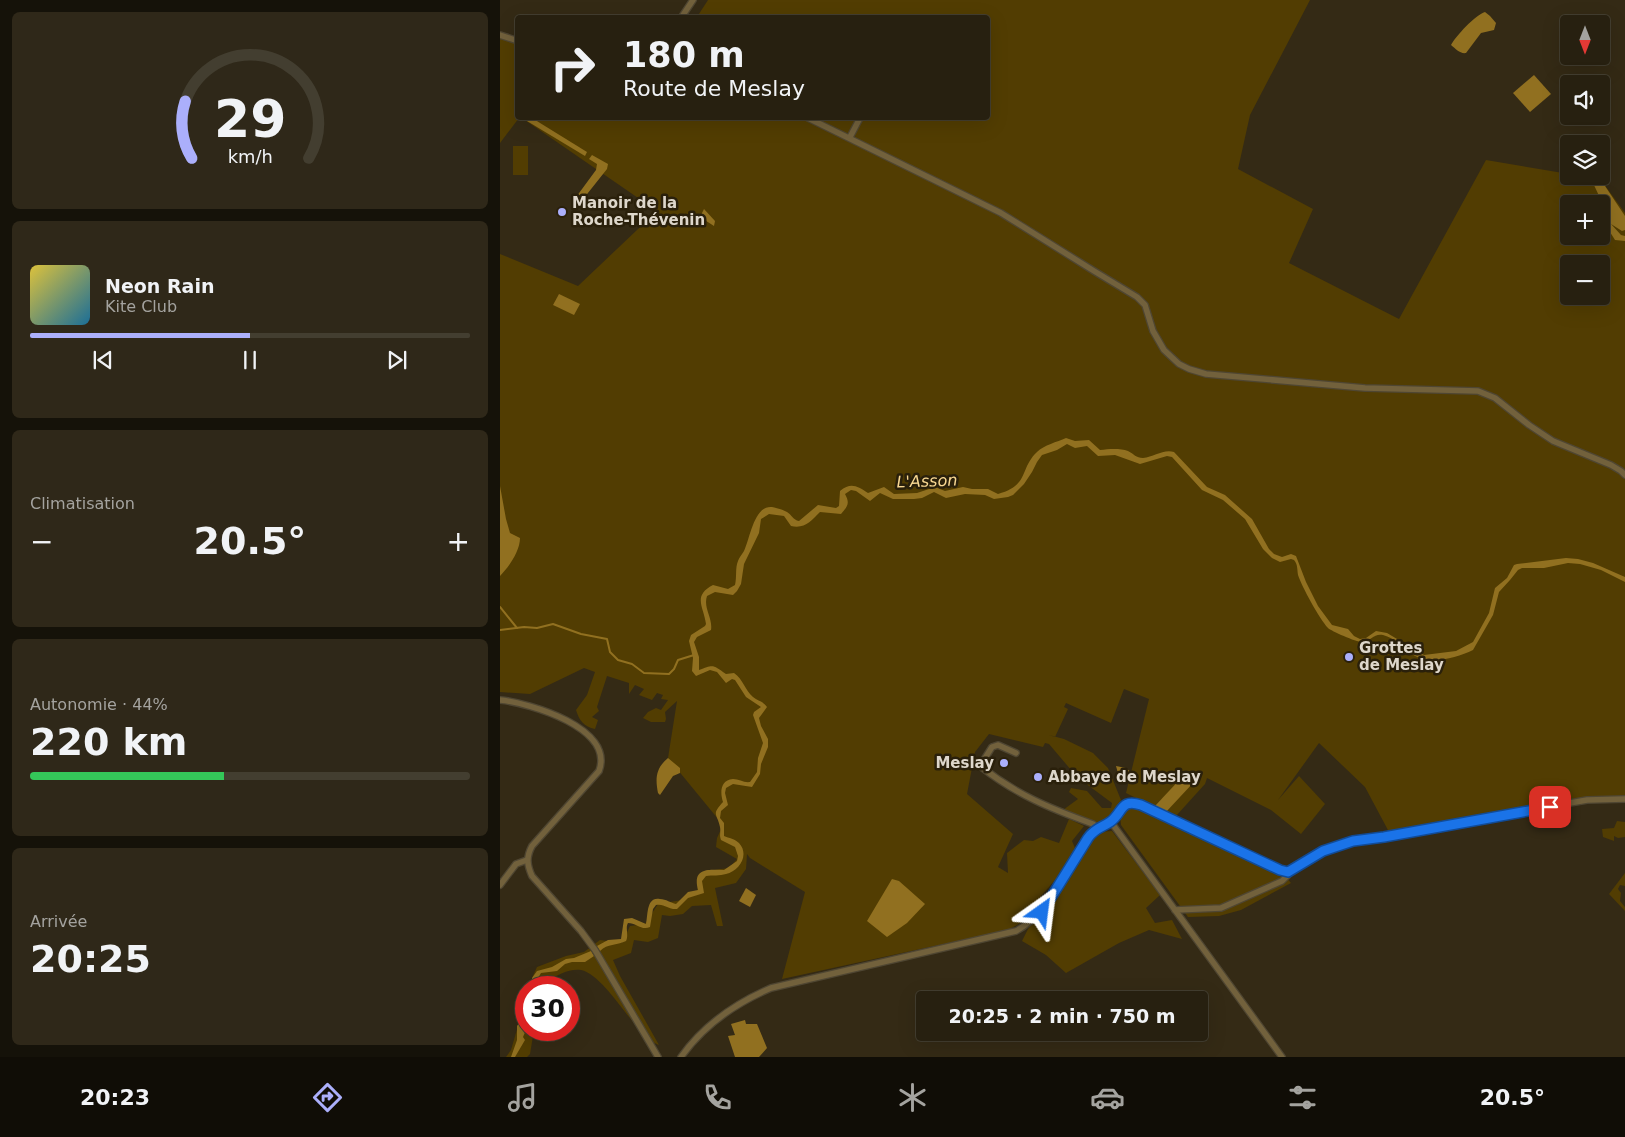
<!DOCTYPE html>
<html lang="fr">
<meta charset="utf-8">
<style>
:root{--surface:#272010;--page:#2f2819;--text:#f1f3f6;--muted:#a4a39f;--line:#433e30;--accent:#abaffb}
body{margin:0;font-family:"DejaVu Sans",sans-serif;background:var(--page);color:var(--text);height:100vh;display:flex;flex-direction:column;font-size:19px;white-space:nowrap}
*{box-sizing:border-box;margin:0}
p{font-size:16px;color:var(--muted)}
.icon{flex:none;width:28px;height:28px;fill:none;stroke:currentColor;stroke-width:2;stroke-linecap:round;stroke-linejoin:round}
.map{position:relative;flex:1;overflow:hidden}
.details{display:flex;flex-direction:column;gap:12px;padding:12px;background:#151209;width:500px}
.details>*{flex:none}
.top-card{position:absolute;left:15px;top:15px;width:475px;height:105px;border-radius:5px;box-shadow:0 5px 20px #0002,0 0 0 1px var(--line);background:#272010;color:var(--text);overflow:hidden}
.needle{width:32px;rotate:180deg}
.controls{position:absolute;left:1060px;top:15px;display:grid;gap:10px}
.controls a{display:grid;place-items:center;width:50px;height:50px;border-radius:5px;background:var(--surface);box-shadow:0 5px 20px #0002,0 0 0 1px var(--line);font-size:25px}
.speed{position:absolute;left:15px;top:976px;display:flex;gap:10px;font-size:25px;font-weight:700;text-align:center}
.speed>*{display:grid;place-content:center;width:65px;height:65px;border-radius:50%;background:var(--surface);box-shadow:0 5px 20px #0002,0 0 0 1px var(--line);line-height:1}
.speed .limit{border:8px solid #d22;background:#fff;color:#111}
.pin{position:absolute;display:grid;place-items:center;width:42px;height:42px;color:#fff;margin:-21px;border-radius:10px;box-shadow:0 2px 8px #0006}
.me{position:absolute;width:55px;margin:-28px;rotate:31deg;stroke-linejoin:round;filter:drop-shadow(0 0 4px #0008)}
.turn{display:flex;align-items:center;gap:18px;height:105px;padding:0 25px;font-size:22px}
.turn .icon{width:65px;height:65px;stroke-width:2.5}
.turn b{display:block;font-size:35px;line-height:42px}
.big{font-size:38px;font-weight:700;line-height:1.1}
.details .card{flex:1;display:flex;flex-direction:column;justify-content:center;gap:8px;min-width:0;padding:0 18px;border-radius:8px;background:var(--page)}
.details .dial{align-items:center;gap:0}
.dial svg{height:130px;overflow:visible;fill:none;stroke:var(--line);stroke-width:7;stroke-linecap:round;text-anchor:middle}
.dial text{fill:var(--text);stroke:none}
.song{display:flex;align-items:center;gap:15px}
.cover{width:60px;height:60px;border-radius:8px;background:linear-gradient(135deg,hsl(50 70% 55%),hsl(200 70% 35%))}
.played{height:5px;border-radius:2px;background:linear-gradient(90deg,var(--accent) 50%,var(--line) 50%)}
.keys{display:flex;justify-content:space-around;direction:ltr}
.heat{display:flex;justify-content:space-between;align-items:center;font-size:28px;direction:ltr}
.charge{height:8px;border-radius:4px;background:linear-gradient(90deg,#34c759 44%,var(--line) 0)}
.trip{position:absolute;left:416px;top:991px;width:292px;height:50px;border-radius:5px;background:var(--surface);box-shadow:0 5px 20px #0002,0 0 0 1px var(--line);font-weight:700;line-height:50px;text-align:center}
.tab-bar{display:flex;height:80px;justify-content:space-around;align-items:center;background:#100d06;color:var(--muted)}
.tab-bar .icon{width:35px;height:35px}
.tab-bar .active{color:var(--accent)}
.tab-bar b{font-size:22px;color:var(--text)}
main{display:flex;flex:1;min-height:0}
.map>svg:first-child{display:block}
</style>
<main>
<section class="details">
<div class="card dial"><svg viewBox="0 0 100 80">
<path d="M14 69A42 42 0 1 1 86 69"/>
<path d="M14 69A42 42 0 0 1 10 34" stroke="#abaffb"/>
<text x="50" y="56" font-size="32" font-weight="700">29</text>
<text x="50" y="72" font-size="11">km/h</text>
</svg></div>
<div class="card">
<div class="song"><i class="cover"></i><div><b>Neon Rain</b><p>Kite Club</p></div></div>
<div class="played"></div>
<div class="keys"><svg class="icon" aria-label="previous" viewBox="0 0 24 24"><path d="M18 5L8 12l10 7zM5 5v14"/></svg><svg class="icon" aria-label="pause" viewBox="0 0 24 24"><path d="M8 5v14M16 5v14"/></svg><svg class="icon" aria-label="next" viewBox="0 0 24 24"><path d="M6 5l10 7-10 7zM19 5v14"/></svg></div>
</div>
<div class="card"><p>Climatisation</p>
<div class="heat"><a>−</a><b class="big">20.5°</b><a>+</a></div>
</div>
<div class="card"><p>Autonomie · 44%</p><b class="big">220 km</b><div class="charge"></div></div>
<div class="card"><p>Arrivée</p><b class="big">20:25</b></div>
</section>
<div class="map">
<svg width="1125" height="1057" viewBox="0 0 1125 1057">
<rect width="100%" height="100%" fill="#342a15"/>
<!-- green -->
<g fill="#523d02" fill-rule="evenodd">
<path d="M208,0H810L750,115L738,169L813,209L789,263L899,319L986,160L1069,174V176H1082L1101,180L1125,213V797L889,832L865,787L819,743L778,800L799,776L825,804L801,834L771,810L707,778L705,784L676,816H672L626,793L649,699L624,689L611,723L566,703L564,707L568,709L555,737L549,735L564,739L593,753L608,768L621,800L610,820L594,824L563,810L578,799L569,792L571,788L587,791L602,808H611L612,803L577,777L549,744L545,743L543,747L489,734L475,752L467,794L513,834L498,867L508,873L507,853L524,840L533,841L541,837L559,843L569,819L584,826L572,841L575,848L556,879L541,896L524,921L508,930L282,979L305,892L250,858L247,854L246,869L236,883L215,888L223,926H217L211,905L192,906L183,914L170,916L162,915L158,938L148,942L134,940L131,953L113,960L120,976L159,1045C151,1042 147,1037 141,1031C126,1016 101,974 81,970C70,968 58,975 48,980L47,986L49,987H37L32,978L37,967L66,956L84,952L100,940L122,943L130,926L145,924L158,904L182,900L197,892L200,878L214,870L229,868L237,859L216,847L217,838L223,825L168,758L177,701L165,712L166,719L165,722H151L143,718L148,712L156,708L161,710L168,700L161,699L163,695L157,693L152,700L139,695L144,689L135,685L129,694V683L107,676L97,707L99,711L92,717L98,720L95,729C84,727 79,720 76,710L87,695L95,672L84,668L30,694L0,692V254L78,286L157,211L22,118H488V18L197,17ZM1069,204H1101V236H1069ZM1069,264H1101V296H1069Z"/>
<path d="M0,33L17,38L18,118H19L0,143Z"/>
<rect x="13" y="146" width="15" height="29"/>
<path d="M633,805L784,875L791,883L741,910L719,916L688,917L621,825L620,814Z"/>
<path d="M1117,821L1125,822V837L1118,838L1114,836V841L1103,837L1102,829L1114,828Z"/>
<path d="M612,831L660,895L646,908L655,923L672,920L682,939L649,930L619,943L566,973L546,955L522,941L528,929L597,832Z"/>
<path d="M1125,873V886L1120,885L1118,889L1121,893L1120,901L1125,907V911L1109,894Z"/>
<path d="M20,1019L26,1030H34L30,1054L27,1057H6L11,1050Z"/>
</g>
<!-- water -->
<g fill="#917020">
<path d="M985,12L990,16L996,23L994,30L981,33L966,53C960,54 956,49 951,45C956,36 975,15 985,12Z"/>
<path d="M1034,75L1051,94L1030,112L1013,93Z"/>
<path d="M22,118H32L87,152L85,156Z"/>
<path d="M92,155L108,164L107,169L76,208L71,204L96,170L97,164L89,159Z"/>
<path d="M1101,180L1125,216V230L1122,231L1111,224L1121,235L1125,236V241L1115,240L1110,232L1103,236L1101,234V216L1109,217L1093,183Z"/>
<path d="M204,209L215,221L214,226L200,217Z"/>
<path d="M59,294L80,304L74,315L53,305Z"/>
<path d="M566,438L575,441L589,440L600,450C609,449 620,448 628,451C634,454 636,458 643,458C654,457 663,449 674,452L707,487L725,495L752,519L769,549L774,554L782,557L791,554L796,556L806,582L818,606L832,625L848,629L854,636L860,639L866,638L876,631L887,633L924,655L956,651L973,642L989,613L995,588L1007,578L1014,565L1017,564L1066,558L1078,559L1093,563L1125,577V582L1101,570L1080,564L1068,563L1044,568H1022L1018,570L1010,580L999,592L993,615L973,650C956,658 928,666 912,654C902,647 895,638 883,635C874,633 871,641 863,642C858,643 831,631 828,628C819,618 802,587 798,575C797,569 798,565 794,560L791,559L780,562L772,558L763,549L745,519L723,500L702,490L672,457L667,456L640,464L615,455L598,456L587,446L575,448L567,444L557,450L542,455L537,462L532,472L524,484L513,495L508,497L494,499L485,495L465,494L446,498L434,492L422,498L414,499H393L380,493L370,501L356,491L351,490L345,494C350,503 348,506 341,514L320,512C311,521 305,529 291,526L284,516L269,514L261,519L259,533L244,564L241,584L237,591L233,595L215,592L207,596C203,608 213,618 211,630L197,637L194,642L199,657V670C214,664 213,665 226,674L234,673C243,679 245,690 253,697C258,701 263,701 267,707L259,718L261,726L268,739V747L261,764L260,774L252,787L233,784L226,788L225,793L228,805L221,811L220,818L224,823V836C229,838 235,839 239,843C250,855 239,871 226,874C220,876 212,875 206,876L202,881L204,893L188,898L177,909C169,910 164,903 156,905L153,909L150,927C142,931 136,923 128,923C125,928 129,935 126,941C116,946 108,943 100,951L97,946L108,940L121,939L124,919L132,918L146,924C148,916 146,896 160,899C166,899 171,903 176,904L188,892L198,890C192,867 209,870 224,870L237,861L238,856L235,847L221,840C219,835 221,832 220,827C217,813 211,815 223,802C220,793 220,780 233,779C239,779 244,783 250,782L257,772L258,758L263,743L253,715L254,712L261,707L246,697L235,680L232,679L226,683L217,672L210,670L196,676L192,671L193,658L189,641L191,635L205,626L206,624C204,607 192,596 213,585L228,589L235,585C237,577 235,568 238,561C239,558 242,554 244,551C250,539 254,505 272,507C276,508 284,510 287,512C292,515 293,520 299,521L318,505L336,508L339,506L340,491C351,482 357,486 368,493L384,487L394,494L417,493L435,487L445,491L463,487L472,489H488L498,494C530,485 519,469 537,452C544,445 557,442 566,438Z"/>
<path d="M0,486L6,519L10,533L20,538C20,551 9,567 0,576Z"/>
<path d="M168,758L180,768V773L173,776L160,795L158,793C155,778 156,768 168,758Z"/>
<path d="M616,766L626,768L634,775L626,782L621,784Z"/>
<path d="M683,776L693,783L666,812L655,806Z"/>
<path d="M392,879L399,881L425,904L407,923L387,937L367,921Z"/>
<path d="M246,888L256,895L250,907L239,901Z"/>
<path d="M91,951L94,956L85,962H72L65,964L57,971L41,973L38,978L40,987H35L32,982V978L37,971L52,967L66,959L74,958Z"/>
<path d="M26,1013V1030L23,1037L25,1040L15,1057H11L17,1040V1026Z"/>
<path d="M245,1020L246,1024H257L267,1048L259,1057H235L228,1036L235,1035L231,1024Z"/>
</g>
<g fill="none" stroke-linecap="round" stroke-linejoin="round">
<!-- stream -->
<g stroke="#917020" stroke-width="2">
<path d="M0,607L17,628"/>
<path d="M0,630L24,627L37,628L53,624L81,634L107,639L110,652L118,660L132,664L144,673L169,674L174,669L178,660L194,655"/>
</g>
<!-- minor casing -->
<g stroke="#4f4632" stroke-width="8">
<g id="minor">
<path d="M181,18L193,0"/>
<path d="M0,35L18,41"/>
<path d="M308,118L501,213L594,271L637,297L645,305L653,331L664,350L679,364L689,369L706,374L865,388L978,391L995,398L1029,425L1053,441L1111,465L1121,471L1125,475"/>
<path d="M350,137L360,118"/>
<path d="M0,700C30,703 115,728 99,771L32,846C26,857 27,865 32,876L81,931L95,950L158,1057"/>
<path d="M516,753L498,745L492,747L480,766C517,795 549,808 593,824L597,828"/>
<path d="M611,822L782,1057"/>
<path d="M0,885L16,864L27,860"/>
<path d="M675,910L721,908L782,881L788,875V872"/>
<path d="M181,1057C203,1026 236,1003 271,988L516,931C555,910 563,864 592,832C597,826 606,826 611,821C623,811 622,798 641,805L780,870L788,872L823,851L853,841L1087,800L1125,799"/>
</g>
</g>
<!-- minor -->
<use href="#minor" stroke="#72613c" stroke-width="5.5"/>
</g>
<g fill="none" stroke-linecap="round" stroke-linejoin="round">
<!-- route casing -->
<g stroke="#114b97" stroke-width="12">
<path id="route" d="M542,912L588,838C595,828 601,828 610,822C623,813 620,798 641,805L780,870L788,872L823,851L853,841L884,837L1050,807"/>
</g>
<!-- route -->
<use href="#route" stroke="#1a73e8" stroke-width="9"/>
</g>
<!-- markers -->
<g fill="#abaffb" stroke="#2a200b" stroke-width="2">
<circle cx="62" cy="212" r="5"/>
<circle cx="849" cy="657" r="5"/>
<circle cx="504" cy="763" r="5"/>
<circle cx="538" cy="777" r="5"/>
</g>
<g text-anchor="middle" dominant-baseline="central" stroke-width="5" stroke-linejoin="round" paint-order="stroke">
<!-- poi labels -->
<g font-size="15" font-weight="bold" fill="#ded7cb" stroke="#2a200b" text-anchor="start">
<text x="72" y="203">Manoir de la<tspan x="72" dy="17">Roche-Thévenin</tspan></text>
<text x="859" y="648">Grottes<tspan x="859" dy="17">de Meslay</tspan></text>
<text x="494" y="763" text-anchor="end">Meslay</text>
<text x="548" y="777">Abbaye de Meslay</text>
</g>
<!-- water labels -->
<g font-size="16" font-style="italic" fill="#f9d892" stroke="#2a200b">
<text transform="translate(427 481) rotate(-2)">L'Asson</text>
</g>
</g>
</svg>
<div class="controls">
<a><svg class="needle" viewBox="-14 -14 28 28"><path d="M0-13l5 13h-10z" fill="#e53935"/><path d="M0 13l5-13h-10z" fill="#a4a39f"/></svg></a>
<a><svg class="icon" aria-label="sound" viewBox="0 0 24 24"><path d="M4 9h4l5-4v14l-5-4H4zM17 9q2 3 0 6"/></svg></a>
<a><svg class="icon" aria-label="layers" viewBox="0 0 24 24"><path d="M12 4l9 5-9 5-9-5zM3 14l9 5 9-5"/></svg></a>
<a>+</a>
<a>−</a>
</div>
<div class="speed"><div class="limit">30</div></div>
<div class="pin" style="left:1050px;top:807px;background:#d93025"><svg class="icon" aria-label="arrive" viewBox="0 0 24 24"><path d="M6 21V4h12l-3 4 3 4H6"/></svg></div>
<svg class="me" style="left:542px;top:912px" viewBox="-20 -20 40 40"><path d="M0-17L14 15 0 8-14 15z" fill="#1a73e8" stroke="#fff" stroke-width="4"/></svg>
<div class="trip">20:25 · 2 min · 750 m</div>
<div class="top-card">
<div class="turn"><svg class="icon" aria-label="right" viewBox="0 0 24 24"><path d="M7 20v-9h11M14 6l5 5-5 5"/></svg><div><b>180 m</b>Route de Meslay</div></div>
</div>
</div>
</main>
<nav class="tab-bar">
<b>20:23</b>
<svg class="icon active" aria-label="directions" viewBox="0 0 24 24"><path d="M12 3l9 9-9 9-9-9zM9 14v-3h6M13 9l2 2-2 2"/></svg>
<svg class="icon" aria-label="music" viewBox="0 0 24 24"><path d="M9 18V5l10-2v13"/><circle cx="6" cy="18" r="3"/><circle cx="16" cy="16" r="3"/></svg>
<svg class="icon" aria-label="phone" viewBox="0 0 24 24"><path d="M5 4h4l2 5-3 2q2 4 5 5l2-3 5 2v4C11 20 4 13 5 4z"/></svg>
<svg class="icon" aria-label="climate" viewBox="0 0 24 24"><path d="M12 3v18M4 7l16 10M4 17L20 7"/></svg>
<svg class="icon" aria-label="car" viewBox="0 0 24 24"><path d="M5 17H2v-5l4-1 3-4h7l3 4 3 1v5h-3M9 17h6M6 11h13"/><circle cx="7" cy="17" r="2"/><circle cx="17" cy="17" r="2"/></svg>
<svg class="icon" aria-label="filters" viewBox="0 0 24 24"><path d="M4 7h16M4 17h16"/><circle cx="9" cy="7" r="2"/><circle cx="15" cy="17" r="2"/></svg>
<b>20.5°</b>
</nav>
